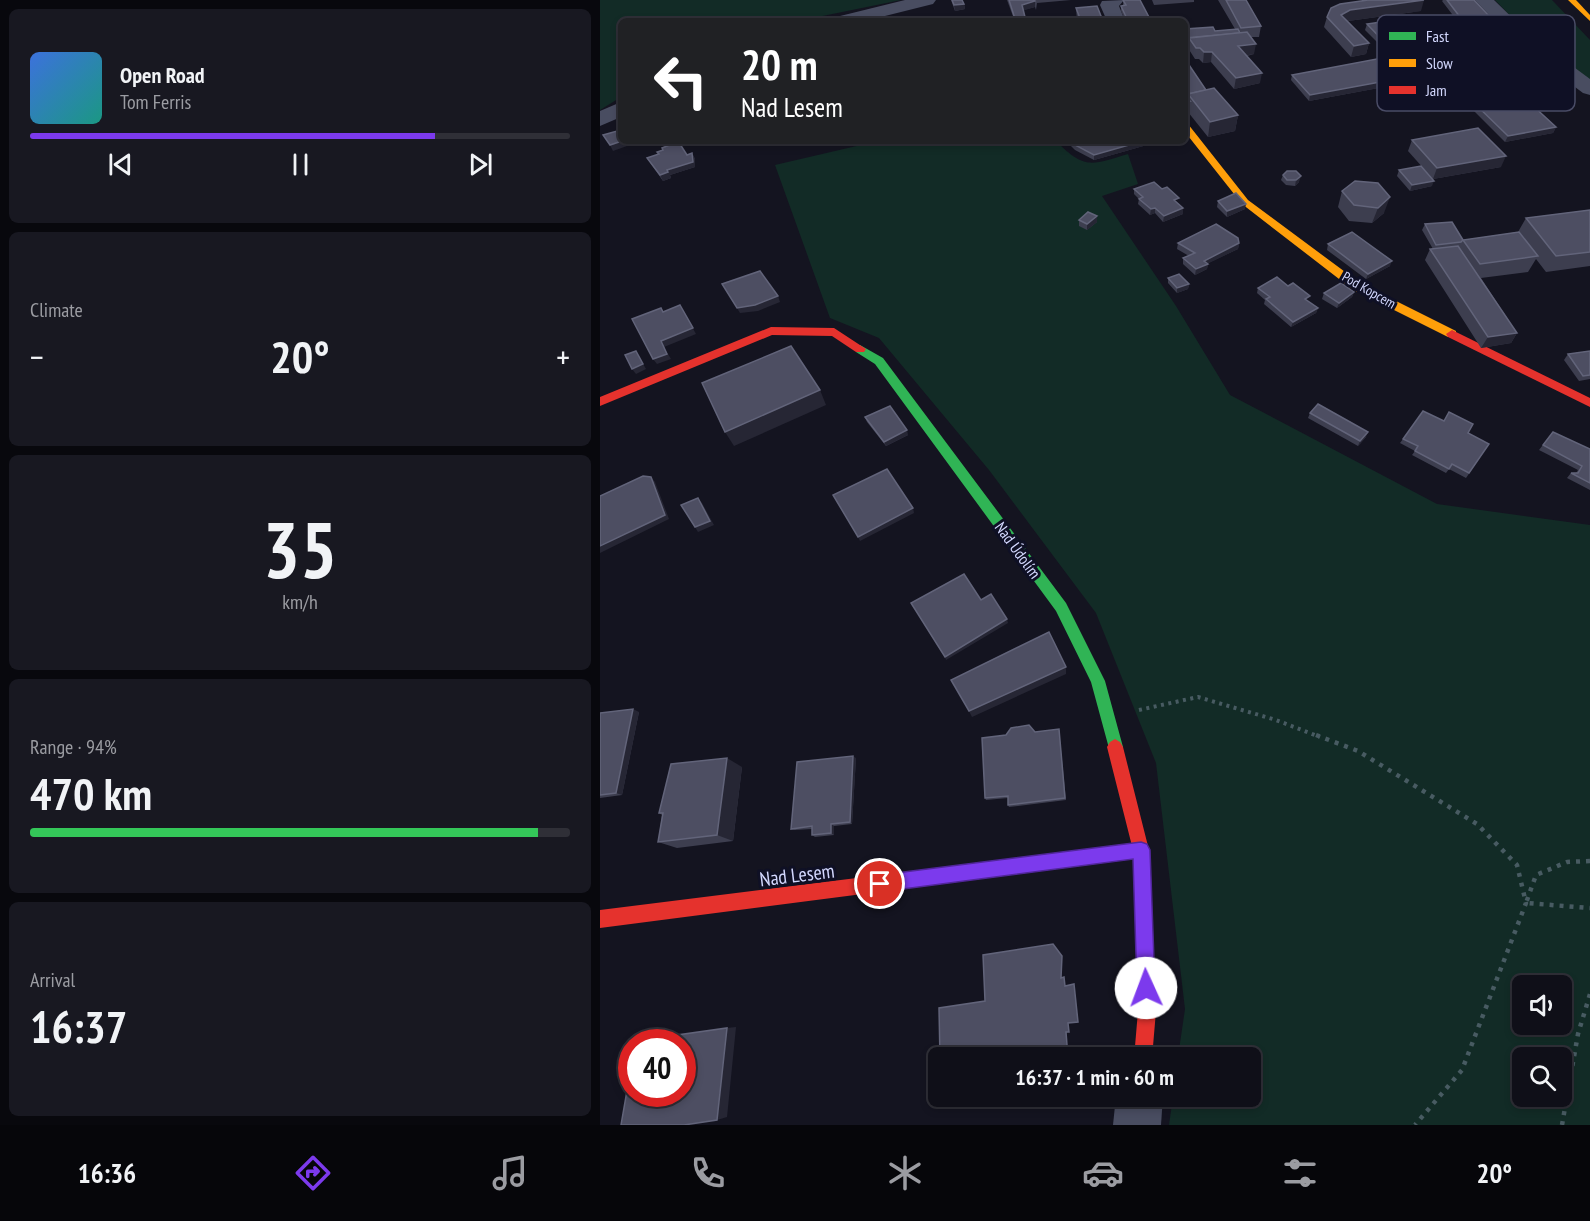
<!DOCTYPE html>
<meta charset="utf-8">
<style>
:root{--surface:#0f0f18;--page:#181821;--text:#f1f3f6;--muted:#9b9ca2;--line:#2f2f37;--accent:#7c3aed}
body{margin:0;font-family:"PT Sans Narrow",sans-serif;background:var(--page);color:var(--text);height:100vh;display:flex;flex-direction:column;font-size:22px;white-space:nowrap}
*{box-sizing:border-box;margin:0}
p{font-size:20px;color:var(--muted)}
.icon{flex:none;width:33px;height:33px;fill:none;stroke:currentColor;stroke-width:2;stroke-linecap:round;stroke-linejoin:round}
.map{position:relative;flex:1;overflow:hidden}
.drawer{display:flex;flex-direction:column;gap:9px;padding:9px;background:#08080d;width:600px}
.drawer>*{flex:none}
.top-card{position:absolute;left:18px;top:18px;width:570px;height:126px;border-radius:9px;box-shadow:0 3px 9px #0003,0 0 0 2px var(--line);background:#202124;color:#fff;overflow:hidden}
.controls{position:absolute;left:912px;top:975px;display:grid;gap:12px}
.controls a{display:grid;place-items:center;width:60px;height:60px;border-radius:9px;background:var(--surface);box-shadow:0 3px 9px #0003,0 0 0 2px var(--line);font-size:30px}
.speed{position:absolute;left:18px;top:1029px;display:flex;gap:12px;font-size:30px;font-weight:700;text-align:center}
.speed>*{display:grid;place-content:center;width:78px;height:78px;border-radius:50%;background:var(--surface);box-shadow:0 3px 9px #0003,0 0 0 2px var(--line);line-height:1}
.speed .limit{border:9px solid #d22;background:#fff;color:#111}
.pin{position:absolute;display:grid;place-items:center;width:51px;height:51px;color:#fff;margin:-26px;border:3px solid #fff;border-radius:50%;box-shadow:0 2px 6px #0007}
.me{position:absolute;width:66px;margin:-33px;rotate:358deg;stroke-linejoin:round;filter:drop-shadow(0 0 4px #0008)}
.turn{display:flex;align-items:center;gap:21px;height:126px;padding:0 24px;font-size:27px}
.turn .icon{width:78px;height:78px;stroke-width:2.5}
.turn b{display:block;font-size:42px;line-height:51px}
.big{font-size:45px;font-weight:600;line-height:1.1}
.drawer .widget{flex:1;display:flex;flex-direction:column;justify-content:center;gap:9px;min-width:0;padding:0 21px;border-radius:9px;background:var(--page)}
.drawer .dial{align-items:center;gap:0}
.dial b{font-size:78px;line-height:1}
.song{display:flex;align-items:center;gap:18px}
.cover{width:72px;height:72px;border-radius:9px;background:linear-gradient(135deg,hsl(220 70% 55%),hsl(170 70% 35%))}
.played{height:6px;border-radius:3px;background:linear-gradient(90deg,var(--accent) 75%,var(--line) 75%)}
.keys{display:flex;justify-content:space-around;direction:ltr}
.heat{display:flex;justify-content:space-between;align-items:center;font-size:33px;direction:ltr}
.charge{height:9px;border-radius:4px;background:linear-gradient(90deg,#34c759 94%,var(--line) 0)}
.trip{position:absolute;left:328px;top:1047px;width:333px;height:60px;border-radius:9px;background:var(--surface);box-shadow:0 3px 9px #0003,0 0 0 2px var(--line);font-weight:600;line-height:60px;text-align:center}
.tabs{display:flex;height:96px;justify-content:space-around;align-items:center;background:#06060a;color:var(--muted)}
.tabs .icon{width:42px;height:42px}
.tabs .active{color:var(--accent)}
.tabs b{font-size:27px;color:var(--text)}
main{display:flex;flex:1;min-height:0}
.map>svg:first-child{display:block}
</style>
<main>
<section class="drawer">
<div class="widget">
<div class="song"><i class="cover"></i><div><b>Open Road</b><p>Tom Ferris</p></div></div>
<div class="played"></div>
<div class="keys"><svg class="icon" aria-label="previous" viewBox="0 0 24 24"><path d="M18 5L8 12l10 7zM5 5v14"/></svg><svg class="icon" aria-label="pause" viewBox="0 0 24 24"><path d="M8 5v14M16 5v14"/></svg><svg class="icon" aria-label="next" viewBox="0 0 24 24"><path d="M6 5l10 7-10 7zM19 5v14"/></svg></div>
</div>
<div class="widget"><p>Climate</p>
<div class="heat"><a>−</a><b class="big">20°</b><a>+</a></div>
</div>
<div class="widget dial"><b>35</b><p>km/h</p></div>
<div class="widget"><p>Range · 94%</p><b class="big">470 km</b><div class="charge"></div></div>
<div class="widget"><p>Arrival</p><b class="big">16:37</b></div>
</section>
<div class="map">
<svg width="990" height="1125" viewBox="0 0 990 1125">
<rect width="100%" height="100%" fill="#141420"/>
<!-- green -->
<g fill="#122b26" fill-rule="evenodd">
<path d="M0,0H301L198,21H21V97L0,110Z"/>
<path d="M895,0H952L990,40V81L927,33Z"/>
<path d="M278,141H456C485,170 491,165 528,154L538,184L502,196L576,306L630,395L837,504L990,525V1125H569L573,1097L651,1096V1058L578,1057L585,1009L556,763L496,613L389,470L279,338L230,318L175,165ZM922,986H962V1024H922ZM922,1058H962V1096H922Z"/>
</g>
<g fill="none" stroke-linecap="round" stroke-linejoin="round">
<!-- path-far1 -->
<path stroke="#485b62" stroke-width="4" stroke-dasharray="3 4.5" stroke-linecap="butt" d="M539,710L598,697L676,720L720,737"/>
<!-- path -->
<g stroke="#485b62" stroke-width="4.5" stroke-dasharray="4 6" stroke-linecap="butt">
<path d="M716,735L758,751L877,824L917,865L926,903L862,1070L815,1125"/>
<path d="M990,861L967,862L936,875L926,903L990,908"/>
<path d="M962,1125L978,1034L990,994"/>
</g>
<!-- street -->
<g fill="#494d61" fill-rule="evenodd">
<path d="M305,0H336L333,4L265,21H234L236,17Z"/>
<path d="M524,0L519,6L525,21H507L500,5L502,1Z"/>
<path d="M875,0H894L929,34L990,79V95L983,93L915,42Z"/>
<path d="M21,102V117L0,126V111Z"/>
<path d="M516,1096H563L561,1125H513Z"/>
</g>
<!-- fast -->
<g fill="#30b455" fill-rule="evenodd">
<path d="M260,345L283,358L466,603L505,681L523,747L520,752L515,755L510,752L491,682L456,611L275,364L256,352V346Z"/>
<path d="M541,842L547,844L549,850L547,856L541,858L402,876L396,874L394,868L396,862L402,860Z"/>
</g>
<!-- slow -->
<g fill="#ff9f0a" fill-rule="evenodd">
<path d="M968,0H976L990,15V21Z"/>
<path d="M585,123L588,124L648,200L760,283L856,331V337H848L752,289L642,204L585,132Z"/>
</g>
<!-- jam -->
<g fill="#e5322d" fill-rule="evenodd">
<path d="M171,327L234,328L266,349L264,352H256L232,336L172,335L0,406V397Z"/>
<path d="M852,330L990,398V407L848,337L846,334Z"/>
<path d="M515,739L520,742L523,747L549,850L556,1011L552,1058H534L538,1011L533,850L507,747L510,742Z"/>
<path d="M402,860L408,862L410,868L408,874L402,876L0,928V910Z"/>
</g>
</g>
<!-- wall -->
<g fill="#3d3e4f">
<path d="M351,0H362L364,4L365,9L355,11Z"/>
<path d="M407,0H471L437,3L436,10L435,7L423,10L426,21L414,19Z"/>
<path d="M523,0H540L551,21H525L521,11V6L523,5Z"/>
<path d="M552,0H594V2L554,5Z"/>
<path d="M618,0H646L661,26L659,37H651L654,54L647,56L660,83L634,89L611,62L603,63L599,59H595L588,48V43H585V29L615,31L635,29Z"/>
<path d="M843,0H874L892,19L890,25L849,29L844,24L846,19L855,18L842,1Z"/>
<path d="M476,8L503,21H477Z"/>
<path d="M821,11L748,21L769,43L766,54L751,57L724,27L727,17Z"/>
<path d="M767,24L824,31L798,35L806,44L804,49L787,52L765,30Z"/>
<path d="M585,59L606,90L638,115L635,131L608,137L588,112Z"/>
<path d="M833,63L956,127L953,133L905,142L831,68Z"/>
<path d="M692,75L816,81L709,101L691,80Z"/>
<path d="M812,140L901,167L833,179L808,151Z"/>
<path d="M466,141H561L494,160L475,150Z"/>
<path d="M92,153L95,159V167L70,175L71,178L63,181L47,158L87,155Z"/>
<path d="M799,170L832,186L810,191L797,176Z"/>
<path d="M683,175L699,182L695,186L686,185L681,180Z"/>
<path d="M755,181L784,213L772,223L749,221L738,207L742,191Z"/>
<path d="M534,189L579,204L583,214L563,222L555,213L550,215L538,204L539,199L534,194Z"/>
<path d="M618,201L645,209L627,217L617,207Z"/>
<path d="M990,210V266L946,272L936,259L928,272L881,278L917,333L911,343L881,348L825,260L830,249H833L822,230L825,224L863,240L918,232L926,218Z"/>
<path d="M497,216V222L487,230L479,226V220Z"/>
<path d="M578,243H639L638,249L608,263L607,269L595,275L583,264V258L589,256L577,249Z"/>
<path d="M728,244L790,266L766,279L727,250Z"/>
<path d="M568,278L589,284L588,289L577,293L568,283Z"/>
<path d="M658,288L718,308L716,313L691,327L664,304L665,300L657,293Z"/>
<path d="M754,292L752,297L737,308L722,299L724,293Z"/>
<path d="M990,351V379L979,381L964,360L968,354Z"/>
<path d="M710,413L766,437L758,446L708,418Z"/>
<path d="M265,417L308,435L286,446L267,422Z"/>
<path d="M868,433L889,444L866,478L849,469L846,473L812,455L815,451L800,443L803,439Z"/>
<path d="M949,437L990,449V490L967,478L971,473H976L978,470L939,450Z"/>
<path d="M39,712L22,795L0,798V713Z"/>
<path d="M459,729L466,800L409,807L408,805V798L386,800L385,798L435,732Z"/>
<path d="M256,758L252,824L234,826V835L215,837L212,835V829L195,830L191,829Z"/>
<path d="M142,767L133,841L77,848L58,842L62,815L59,813Z"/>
</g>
<!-- shaded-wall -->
<g fill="#262634">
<path d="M824,0L821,11L748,21L741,15L750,10Z"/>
<path d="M435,1V7L422,11V5Z"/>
<path d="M364,4L365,9L355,11L354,5Z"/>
<path d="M826,26L824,31L791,36L793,31Z"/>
<path d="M769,43L766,54L751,57L754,46Z"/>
<path d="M656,44L654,54L637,57L638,46Z"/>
<path d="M806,44L804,49L787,52L789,47Z"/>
<path d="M604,52H612L611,62L603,63Z"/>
<path d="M662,73L660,83L634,89L636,78Z"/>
<path d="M818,75L816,81L709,101L710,95Z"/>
<path d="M590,101L588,112L585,113V102Z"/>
<path d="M638,115L635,131L608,137L610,122Z"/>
<path d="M956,127L953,133L905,142L908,136Z"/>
<path d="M22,141H24L27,146L13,151L10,145Z"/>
<path d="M475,141H499L475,145V150Z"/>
<path d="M543,141H561L494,160V155Z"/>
<path d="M92,153L95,159V167L70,175L71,178L63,181L60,175Z"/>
<path d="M906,156L901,167L833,179L837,168Z"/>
<path d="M701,176L699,182L695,186L696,180Z"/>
<path d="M834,181L832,186L810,191L812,185Z"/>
<path d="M790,197L784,213L772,223L778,208Z"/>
<path d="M646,204L645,209L627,217V211Z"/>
<path d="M555,208V213L550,215L551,209Z"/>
<path d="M583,208V214L563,222L564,216Z"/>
<path d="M497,216V222L487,230V224Z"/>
<path d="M639,243L638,249L603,266L604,261Z"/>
<path d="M792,261L790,266L766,279L768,274Z"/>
<path d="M608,264L607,269L595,275L596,269Z"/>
<path d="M589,284L588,289L577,293V288Z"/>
<path d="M754,292L752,297L737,308L739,303Z"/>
<path d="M178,296L180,302L158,311L140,313L137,308Z"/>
<path d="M80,305L96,334L64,347L71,359L57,364L53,359L61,341Z"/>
<path d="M718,308L716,313L691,327L693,322Z"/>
<path d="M917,333L911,343L881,348L888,337Z"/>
<path d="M36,351L46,369L36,374L32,369Z"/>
<path d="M220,390L226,405L134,446L125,432Z"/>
<path d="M307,430L308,435L286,446L284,442Z"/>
<path d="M768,432L766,437L758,446L760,441Z"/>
<path d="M51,477L55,482L69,519L0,553V546Z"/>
<path d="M98,498L102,503L114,525L98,532L95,527Z"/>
<path d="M313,508L314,513L260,541L258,537Z"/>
<path d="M407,619L408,623L346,660L345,657Z"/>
<path d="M466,667V674L372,717L369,711Z"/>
<path d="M33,709L39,712L22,795L16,793Z"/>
<path d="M253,756L256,758L252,824L250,822Z"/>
<path d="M127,758L142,767L133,841L117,835Z"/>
<path d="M231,824L234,826V835L231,833Z"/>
<path d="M136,1027L127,1117L117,1120L127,1028Z"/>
</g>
<!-- building -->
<g fill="#4d4e62" stroke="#62647a" stroke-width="1.5">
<path d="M352,0H362L364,4L354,5Z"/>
<path d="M409,0H434L435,1L422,5L426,21H401L415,19Z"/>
<path d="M523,0H540L551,21H528L521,6L526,5Z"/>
<path d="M626,0H646L661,26L641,28Z"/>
<path d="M768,0H824L750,10L741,15L769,43L754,46L727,17L731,8L740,4Z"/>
<path d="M847,0H874L892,19L851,24L846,19L860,17Z"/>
<path d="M497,6L503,21H481L476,8Z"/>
<path d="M816,17L826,26L793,31L806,44L789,47L767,24Z"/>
<path d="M613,27L615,31L638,29L640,33L585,38V29Z"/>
<path d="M647,32L656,44L638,46L662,73L636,78L612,52H604L600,48H596L589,38Z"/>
<path d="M798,55L818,75L710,95L692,75Z"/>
<path d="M878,55L956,127L908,136L833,63Z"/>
<path d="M585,59L606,90L588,94L587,99L590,101L585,102Z"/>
<path d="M614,88L638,115L610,122L588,94Z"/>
<path d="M878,128L906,156L837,168L812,140Z"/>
<path d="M17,131L21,136L22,141L10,145L3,135Z"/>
<path d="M488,141H543L494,155L475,145Z"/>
<path d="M72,144H80L87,155L92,153L93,162L67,170L68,172L60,175L47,158L59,154L57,152L63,150L62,148Z"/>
<path d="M821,166L834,181L812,185L799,170Z"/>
<path d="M687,171H696L701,176L696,180H687L683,175Z"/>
<path d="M755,181L778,183L790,197L778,208L754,205L742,191Z"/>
<path d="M554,182L562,189L567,187L579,198L574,200L583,208L564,216L555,208L551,209L539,199L543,197L534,189Z"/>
<path d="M636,193L646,204L627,211L618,201Z"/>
<path d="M990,210V252L956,256L926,218Z"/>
<path d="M488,212L497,216L487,224L479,220Z"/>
<path d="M852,222L863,240L861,242L836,245L825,224Z"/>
<path d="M616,224L638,238L639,243L604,261L608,264L596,269L583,258L595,253L578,243Z"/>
<path d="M752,232L792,261L768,274L728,244Z"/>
<path d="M919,232L938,256L880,264L863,240Z"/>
<path d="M858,246L917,333L888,337L830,249Z"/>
<path d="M160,271L178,296L155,305L137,308L122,284Z"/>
<path d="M579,274L589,284L577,288L568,278Z"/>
<path d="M677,277L688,286L693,283L710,296L705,299L718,308L693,322L666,299L670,297L658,288Z"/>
<path d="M741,283L754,292L739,303L724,293Z"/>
<path d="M80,305L93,328L61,341L67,354L53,359L32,319L61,308L63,312Z"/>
<path d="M191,346L220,390L125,432L102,383Z"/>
<path d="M36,351L43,364L32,369L25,355Z"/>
<path d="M990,351V375L983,376L968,354Z"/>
<path d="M718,404L768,432L760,441L710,413Z"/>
<path d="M290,406L307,430L284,442L265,417Z"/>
<path d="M823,411L844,421L849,412L873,424L868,433L889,444L869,473L852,464L849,469L815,451L818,446L803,439Z"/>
<path d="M953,432L990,449V483L971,473H978L982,466L943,445Z"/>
<path d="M287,469L313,508L258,537L233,495Z"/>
<path d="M43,476L51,477L65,515L0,546V496Z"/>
<path d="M98,498L110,521L95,527L81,505Z"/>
<path d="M364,574L381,600L391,594L407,619L345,657L311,603Z"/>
<path d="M449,632L466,667L369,711L351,680Z"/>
<path d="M33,709L16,793L0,795V713Z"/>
<path d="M429,725L435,732L459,729L465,798L408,805V796L385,798L382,738L406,735L411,728Z"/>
<path d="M253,756L250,822L231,824V833L212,835V826L191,829L197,762Z"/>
<path d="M127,758L117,835L58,842L63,813H59L71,764Z"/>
<path d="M453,944L462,956L461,978L464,977L465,986L474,984L478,1022L468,1023L469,1032H466L468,1058H340L339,1008L385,1001L383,955Z"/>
<path d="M127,1028L117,1120L84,1125H21L32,1062V1094H82V1042H35V1041Z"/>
<path d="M377,1096H429L377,1104Z"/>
</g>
<!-- route -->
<path fill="#7c3aed" stroke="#51269a" stroke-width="1.5" d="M541,842L547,844L550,850L555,988L552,994L546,997L540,994L537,988L533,859L280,892L274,890L272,884L274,877L280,875Z"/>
<g text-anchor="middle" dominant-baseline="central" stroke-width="6" stroke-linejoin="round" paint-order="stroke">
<!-- far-street labels -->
<g font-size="14" fill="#d3d8fe" stroke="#0f1025">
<text transform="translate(769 290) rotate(30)">Pod Kopcem</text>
</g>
<!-- street labels -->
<g font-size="16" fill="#d3d8fe" stroke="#0f1025">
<text transform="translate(418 550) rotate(54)">Nad Údolím</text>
</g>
<!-- near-street labels -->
<g font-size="20" fill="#d3d8fe" stroke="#0f1025">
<text transform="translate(197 875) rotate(-7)">Nad Lesem</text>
</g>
</g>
<!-- legend -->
<rect x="777" y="15" width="198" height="96" rx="9" fill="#0f1025" stroke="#4a4c66" stroke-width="1.5"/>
<rect x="789" y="32" width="27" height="8" fill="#30b455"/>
<rect x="789" y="59" width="27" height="8" fill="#ff9f0a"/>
<rect x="789" y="86" width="27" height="8" fill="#e5322d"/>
<g font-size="16" fill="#d3d8fe">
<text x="826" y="42">Fast</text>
<text x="826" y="69">Slow</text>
<text x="826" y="96">Jam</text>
</g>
</svg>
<div class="controls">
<a><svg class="icon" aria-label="sound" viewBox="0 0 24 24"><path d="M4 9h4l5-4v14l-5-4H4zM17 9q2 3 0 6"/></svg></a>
<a><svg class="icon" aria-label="search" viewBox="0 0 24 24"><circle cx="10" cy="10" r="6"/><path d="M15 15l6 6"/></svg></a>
</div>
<div class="speed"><div class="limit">40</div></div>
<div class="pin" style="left:280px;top:884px;background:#d93025"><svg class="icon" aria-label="arrive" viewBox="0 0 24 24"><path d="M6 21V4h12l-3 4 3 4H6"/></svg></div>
<svg class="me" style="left:546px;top:988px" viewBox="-20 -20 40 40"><circle r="19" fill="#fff"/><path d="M0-13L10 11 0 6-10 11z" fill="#7c3aed"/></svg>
<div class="trip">16:37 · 1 min · 60 m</div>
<div class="top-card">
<div class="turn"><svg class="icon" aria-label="left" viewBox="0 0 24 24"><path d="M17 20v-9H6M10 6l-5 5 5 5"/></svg><div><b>20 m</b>Nad Lesem</div></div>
</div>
</div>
</main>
<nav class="tabs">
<b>16:36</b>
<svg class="icon active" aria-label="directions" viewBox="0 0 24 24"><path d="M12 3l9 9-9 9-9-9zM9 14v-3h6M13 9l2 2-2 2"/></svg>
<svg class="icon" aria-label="music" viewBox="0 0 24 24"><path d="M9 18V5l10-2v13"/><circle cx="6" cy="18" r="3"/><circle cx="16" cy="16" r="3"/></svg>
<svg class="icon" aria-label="phone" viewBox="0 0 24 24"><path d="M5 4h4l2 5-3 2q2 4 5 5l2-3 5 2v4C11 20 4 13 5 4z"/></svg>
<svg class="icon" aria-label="climate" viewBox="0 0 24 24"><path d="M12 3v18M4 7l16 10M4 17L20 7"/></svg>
<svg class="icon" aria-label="car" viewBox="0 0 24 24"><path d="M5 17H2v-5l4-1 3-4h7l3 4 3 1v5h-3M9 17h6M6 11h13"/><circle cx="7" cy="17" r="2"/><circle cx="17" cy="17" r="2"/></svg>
<svg class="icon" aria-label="filters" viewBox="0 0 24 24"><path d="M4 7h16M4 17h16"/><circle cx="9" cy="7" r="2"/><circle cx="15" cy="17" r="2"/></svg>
<b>20°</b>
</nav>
